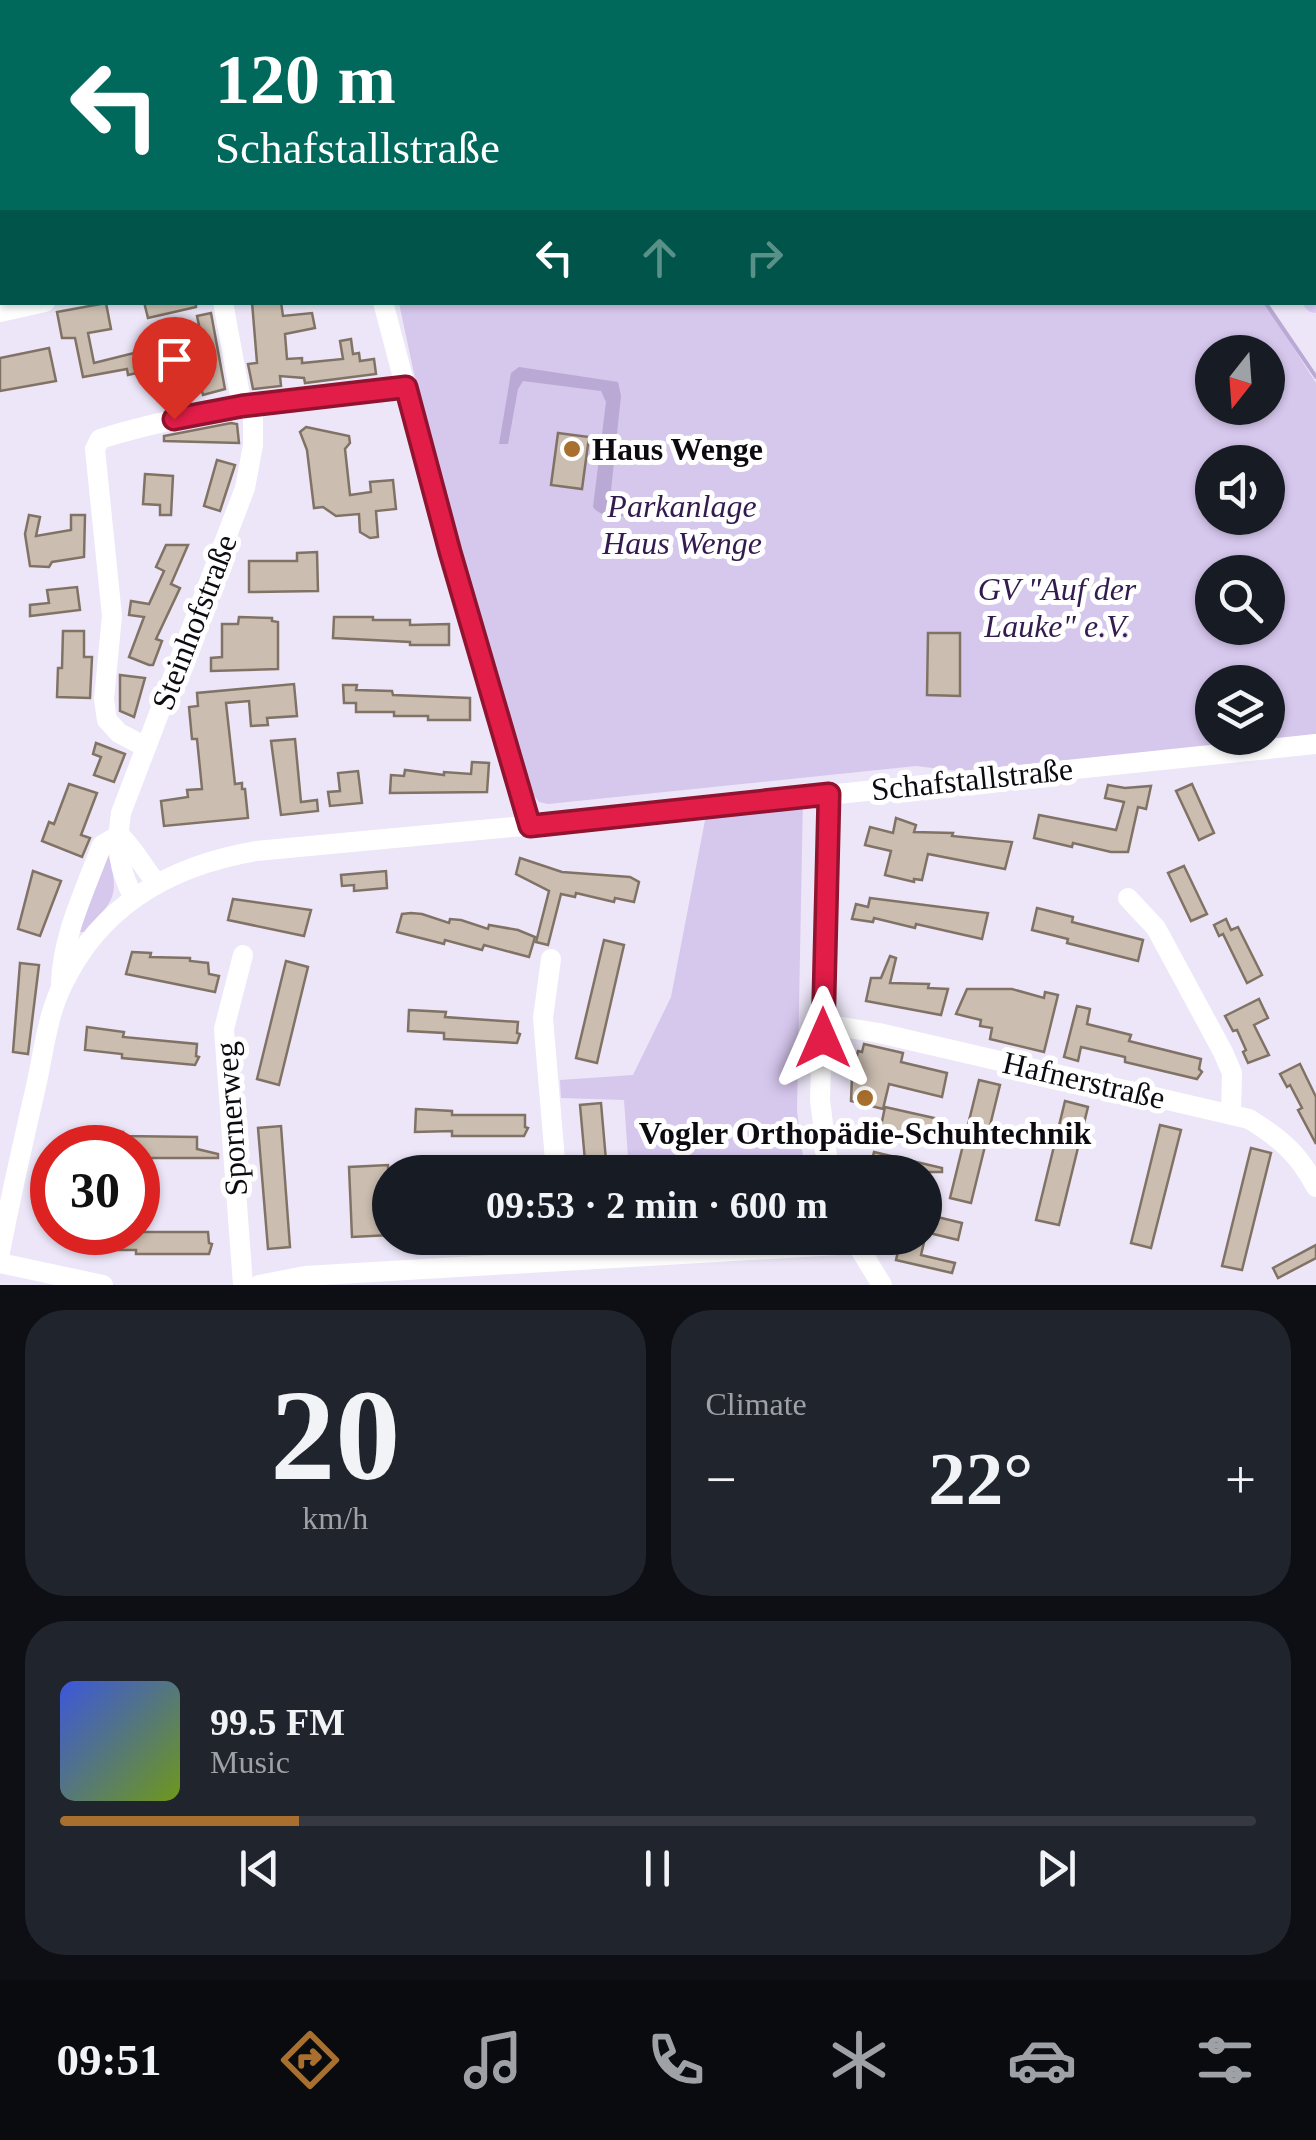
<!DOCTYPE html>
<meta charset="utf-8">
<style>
:root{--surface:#171b24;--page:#20242c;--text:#f1f3f6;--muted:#9ea1a6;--line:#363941;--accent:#a86f2e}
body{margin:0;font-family:Georgia,serif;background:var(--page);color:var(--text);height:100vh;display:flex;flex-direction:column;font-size:38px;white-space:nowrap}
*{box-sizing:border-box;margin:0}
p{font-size:32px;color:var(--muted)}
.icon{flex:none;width:55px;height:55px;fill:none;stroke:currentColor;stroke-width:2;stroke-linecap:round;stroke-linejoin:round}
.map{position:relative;height:1285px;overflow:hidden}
.side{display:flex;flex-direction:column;gap:25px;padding:25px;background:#0d0f14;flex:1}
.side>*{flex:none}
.top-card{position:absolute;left:0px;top:0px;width:1318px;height:305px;box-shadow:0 2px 8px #0004;background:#00695c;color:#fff;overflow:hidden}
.needle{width:65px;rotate:197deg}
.controls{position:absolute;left:1195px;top:335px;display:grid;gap:20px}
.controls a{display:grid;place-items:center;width:90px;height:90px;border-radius:50%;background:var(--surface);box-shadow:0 2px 8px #0004;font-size:50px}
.speed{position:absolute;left:30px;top:1125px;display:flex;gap:20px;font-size:50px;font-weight:700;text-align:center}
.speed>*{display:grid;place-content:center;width:130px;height:130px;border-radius:50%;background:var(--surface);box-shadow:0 2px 8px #0004;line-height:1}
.speed .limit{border:15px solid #d22;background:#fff;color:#111}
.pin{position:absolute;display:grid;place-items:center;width:85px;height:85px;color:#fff;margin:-102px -42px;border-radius:50% 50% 50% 0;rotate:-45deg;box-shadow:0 0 10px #0007}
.pin .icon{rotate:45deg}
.me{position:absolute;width:110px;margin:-55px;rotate:0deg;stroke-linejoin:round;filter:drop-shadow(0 0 8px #0008)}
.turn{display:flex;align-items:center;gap:35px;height:210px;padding:0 50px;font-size:45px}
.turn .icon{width:130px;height:130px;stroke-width:2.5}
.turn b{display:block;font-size:70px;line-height:85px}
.lanes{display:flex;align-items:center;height:95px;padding:0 50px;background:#0003;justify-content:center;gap:50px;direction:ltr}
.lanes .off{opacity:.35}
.big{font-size:75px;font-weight:700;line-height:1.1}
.side .tile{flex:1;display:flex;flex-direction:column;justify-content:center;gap:15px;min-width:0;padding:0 35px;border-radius:40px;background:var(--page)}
.side .dial{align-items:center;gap:0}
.dial b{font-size:130px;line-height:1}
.song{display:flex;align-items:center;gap:30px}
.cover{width:120px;height:120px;border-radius:15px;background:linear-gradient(135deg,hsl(230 70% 55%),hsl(80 70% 35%))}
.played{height:10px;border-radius:5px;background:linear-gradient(90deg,var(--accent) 20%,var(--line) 20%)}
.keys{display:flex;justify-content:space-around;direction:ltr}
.heat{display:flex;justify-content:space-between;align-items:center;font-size:55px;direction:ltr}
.side .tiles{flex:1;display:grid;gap:25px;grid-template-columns:1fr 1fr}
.tile:last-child{grid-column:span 2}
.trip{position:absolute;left:372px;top:1155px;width:570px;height:100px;border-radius:50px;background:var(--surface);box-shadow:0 2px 8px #0004;font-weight:700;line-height:100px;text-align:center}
.dock{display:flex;height:160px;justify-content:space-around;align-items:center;background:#090b0e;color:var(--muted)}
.dock .icon{width:70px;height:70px}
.dock .on{color:var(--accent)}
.dock b{font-size:45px;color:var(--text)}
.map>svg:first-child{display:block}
</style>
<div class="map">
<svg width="1316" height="1285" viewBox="0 0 1316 1285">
<rect width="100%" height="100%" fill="#ece6f8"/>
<!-- green -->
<g fill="#d6c7ed" fill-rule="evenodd">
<path d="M399,303H1265L1316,383V734L999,776L916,766L548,804L539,802L532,793L431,453ZM1212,352H1268V408H1212ZM1212,462H1268V518H1212ZM1212,572H1268V628H1212ZM1212,682H1268V738H1212Z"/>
<path d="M803,797L797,1111L805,1172H629L624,1100L561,1098L560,1080L633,1075L671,997L707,810Z"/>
<path d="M107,850C120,897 116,897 85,932H79Z"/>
</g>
<!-- water -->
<path fill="#b9a9d4" d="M519,367L618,382L621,396L611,490L635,503L632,515C620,518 601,518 593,507L606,402L601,391L523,381L518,389L508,444H499L511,373Z"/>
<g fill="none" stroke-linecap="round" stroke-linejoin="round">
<!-- stream -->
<g stroke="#b9a9d4" stroke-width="4">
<path d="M1033,2V0"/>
<path d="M1265,302L1316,377"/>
</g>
</g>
<!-- building -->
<g fill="#cbbdb0" stroke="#807366" stroke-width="2.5">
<path d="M144,302H196V307L148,318Z"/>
<path d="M252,302H281L283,316L312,313L315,328L285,334L287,359L302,358V363L343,359L340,341L351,339L353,354L359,353L360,361L374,359L376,374L305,383L304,378L280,376L281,386L253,389L248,364L257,363Z"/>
<path d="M106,303L111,329L88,333L94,363L146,350L150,370L128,375L127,369L83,377L75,338H62L57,312Z"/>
<path d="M211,313L225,389L203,395L194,361L206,358L197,316Z"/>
<path d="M49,348L56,381L0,391V358Z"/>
<path d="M231,423L237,424L239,443L164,441V436Z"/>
<path d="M306,427L349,436L350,443L345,449L350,495L371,492L370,482L393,480L396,509L376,511L378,537L370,538L360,532L359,514L336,516L323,507L314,508L307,450L300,432Z"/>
<path d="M558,433L589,437L582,489L551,485Z"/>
<path d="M217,460L235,465L220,511L204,506Z"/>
<path d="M145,474L173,476L171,515H160V505L143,504Z"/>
<path d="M29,515L40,517L36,536L71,530V515H85L84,557L52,562L49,567L30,566L25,534Z"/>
<path d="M166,545H188L171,584L180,588L156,639L162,641L153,665H149L129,657L144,617L129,615L131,601L149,604L164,571L156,567Z"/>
<path d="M317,552L318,591L249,592V561H297V553Z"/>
<path d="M77,587L80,610L30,616V605L49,603L47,590Z"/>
<path d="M239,617L272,618V621L278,622V669L211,671V658L222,657V624H238Z"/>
<path d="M334,617H373V620H410V625L449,624V645H410V642L333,638Z"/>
<path d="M63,631H84V657H92L90,698L57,697L58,668H62Z"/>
<path d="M928,633H960V696L927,695Z"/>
<path d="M120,675L145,678L134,717L120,711Z"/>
<path d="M294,684L297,716L267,718L268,725L251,726L249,701L226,703L235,784L242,783V789H245L248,818L164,826L161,801L188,797L187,790L202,789L197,739H192L189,707L198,706L197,693Z"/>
<path d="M343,685H357L356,690L392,691L393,695L470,698V720H428V716H394V712H356V703H344Z"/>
<path d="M295,739L301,802L317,800L318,811L281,815L271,741Z"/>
<path d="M96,743L125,754L114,782L94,775L101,757L93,754Z"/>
<path d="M472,762L489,763L487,792L390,793L391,775L404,776L405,770L444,775V772L471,774Z"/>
<path d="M358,771L362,803L330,806L328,792L340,791L338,773Z"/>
<path d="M69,784L97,793L81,835L90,838L82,857L42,841L49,822L54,824Z"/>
<path d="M1192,784L1214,833L1199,840L1176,791Z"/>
<path d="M1108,785L1125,788L1151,786L1146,809L1138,807L1128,852H1111L1073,843L1072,847L1034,838L1039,815L1116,830L1124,802L1105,798Z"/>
<path d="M896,818L916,825L914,832L953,833L952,836L1012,842L1005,869L928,854L922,880L914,879V882L885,875L891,851L865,845L870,827L893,833Z"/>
<path d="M520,858L562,872L630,877L639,882L634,902L615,898L614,902L576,893L575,897L561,894L548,945L536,942L549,891L516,874Z"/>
<path d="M1184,866L1207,914L1191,921L1168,873Z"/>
<path d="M33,871L61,881L40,936L18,929Z"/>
<path d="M386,871L387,888L354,891V885L342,886L341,875Z"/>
<path d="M870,898L988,913L982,939L916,924L915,928L874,918L873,922L852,919L856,904L868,907Z"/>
<path d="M233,899L311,910L304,936L228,920Z"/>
<path d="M1037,908L1073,917L1072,922L1143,940L1138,961L1067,943L1068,939L1032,930Z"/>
<path d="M411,913L422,914L449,923L450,919L461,920L488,929L489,925L518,930L535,937L529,957L484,945L482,950L445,940L444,944L397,932L402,914Z"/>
<path d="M1226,919L1231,930L1238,927L1262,975L1247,983L1223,934L1219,936L1214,925Z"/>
<path d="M604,940L624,945L597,1063L576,1058Z"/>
<path d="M132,952L151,953L150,957L190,958V961L208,963L209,974L219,976L215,992L126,974Z"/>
<path d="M890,956L896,958L890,983L929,984L928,988L948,989L941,1015L866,1001L871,978H881Z"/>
<path d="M286,961L308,967L279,1085L257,1079Z"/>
<path d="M20,963L39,965L28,1054L13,1052Z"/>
<path d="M967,989H1012L1044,998L1045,992L1058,995L1044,1052L990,1039L992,1028L980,1026L981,1020L956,1014Z"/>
<path d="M1259,999L1268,1018L1254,1025L1269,1055L1248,1063L1243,1052L1246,1050L1237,1030L1233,1031L1225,1016Z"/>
<path d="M1077,1006L1090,1009L1087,1024L1131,1035L1129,1041L1201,1059L1199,1069L1202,1072L1197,1079L1125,1062V1057L1081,1047L1078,1061L1064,1057Z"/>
<path d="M409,1010L446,1012L445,1017L518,1022L517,1033L520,1034L517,1043L444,1039V1033L408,1031Z"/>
<path d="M87,1027L124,1032L123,1037L197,1044L196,1056L199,1057L195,1065L122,1058V1054L85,1050Z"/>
<path d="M864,1044L903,1053L901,1062L947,1073L942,1097L889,1084L883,1109L851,1101L852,1076L858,1051L862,1052Z"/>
<path d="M1300,1064L1316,1097V1144L1298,1110L1302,1108L1290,1085L1287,1087L1280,1074Z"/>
<path d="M979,1080L1000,1085L971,1203L950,1198Z"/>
<path d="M1065,1101L1088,1107L1059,1225L1036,1220Z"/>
<path d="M601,1103L607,1172H586L580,1105Z"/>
<path d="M885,1107L943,1120L937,1144L880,1131Z"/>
<path d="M416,1109L452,1111V1115H525V1127L528,1128L524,1136H452V1131L415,1132Z"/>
<path d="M1160,1125L1181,1130L1151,1248L1131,1243Z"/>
<path d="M281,1126L290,1247L268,1249L258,1128Z"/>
<path d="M87,1131L123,1132V1136L197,1137V1149L218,1154V1158H138V1148H87Z"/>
<path d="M1251,1148L1271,1153L1242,1270L1222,1266Z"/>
<path d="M874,1152L942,1168V1172H869Z"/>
<path d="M388,1165L390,1235L352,1237L349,1167Z"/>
<path d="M925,1214L962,1223L958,1240L925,1232Z"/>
<path d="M98,1232H208L209,1243L212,1244L209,1254H136V1250H98Z"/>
<path d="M901,1238H925L921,1255L955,1263L952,1273L896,1260Z"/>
<path d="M1316,1245V1258L1278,1278L1273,1268Z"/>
</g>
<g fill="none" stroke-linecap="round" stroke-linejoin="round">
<!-- minor -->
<g stroke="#fff" stroke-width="20">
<path d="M133,0L134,2"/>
<path d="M378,0V2"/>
<path d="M0,39L2,40"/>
<path d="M0,145L2,144"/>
<path d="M223,302L242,406"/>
<path d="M383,302L449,552L530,826"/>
<path d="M0,312L45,302"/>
<path d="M146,747L119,733L107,720L104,699L112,616L95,449L100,439C200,408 303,399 406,387"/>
<path d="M119,835C134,847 143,868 156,882"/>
<path d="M134,898C118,869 116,845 121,813L245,488L253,445V405"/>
<path d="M1128,898L1156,928L1223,1052L1232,1073L1231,1113"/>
<path d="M551,959L543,1018L556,1172"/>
<path d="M61,984C62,939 82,897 98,855L102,845L119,835"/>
<path d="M823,1024L879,1033L1249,1119C1280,1138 1299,1154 1316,1187"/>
<path d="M829,1172L820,1100L829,794"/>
<path d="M560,1238L561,1259"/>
<path d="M853,1238L882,1285"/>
<path d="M0,1252C10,1200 22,1147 34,1095C43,1059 46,1017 63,984C101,904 173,865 256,851L588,820L1316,744"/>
<path d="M0,1263L103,1285"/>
<path d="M243,1285L224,1029L243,955"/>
<path d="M259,1285L305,1276L855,1244"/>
</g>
<!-- major -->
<g stroke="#dfcef9" stroke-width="28">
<path d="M737,2L738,0"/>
<path d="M1315,172H1316"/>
<path d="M1315,297L1316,299"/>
</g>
</g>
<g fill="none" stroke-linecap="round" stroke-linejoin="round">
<!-- route casing -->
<g stroke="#92132f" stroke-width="25">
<path id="route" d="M174,419L242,406L406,387L450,552L530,826L829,794L823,1038"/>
</g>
<!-- route -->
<use href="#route" stroke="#e11d48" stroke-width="18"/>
</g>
<!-- markers -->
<g fill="#a86f2e" stroke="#fff" stroke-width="4">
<circle cx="572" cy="449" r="10"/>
<circle cx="865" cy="1098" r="10"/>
</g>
<g text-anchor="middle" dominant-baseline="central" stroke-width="10" stroke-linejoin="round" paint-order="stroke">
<!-- poi labels -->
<g font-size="32" font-weight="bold" fill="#0d0b11" stroke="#fff" text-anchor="start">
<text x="592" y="449">Haus Wenge</text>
<text x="865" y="1133" text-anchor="middle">Vogler Orthopädie-Schuhtechnik</text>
</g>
<!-- park labels -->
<g font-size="32" font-style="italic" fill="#331b4f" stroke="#fff">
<text x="682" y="506">Parkanlage<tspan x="682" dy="37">Haus Wenge</tspan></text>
<text x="1057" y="589">GV "Auf der<tspan x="1057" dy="37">Lauke" e.V.</tspan></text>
</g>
<!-- street labels -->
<g font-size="32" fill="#0d0b11" stroke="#fff">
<text transform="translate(194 622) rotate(-69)">Steinhofstraße</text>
<text transform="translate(972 779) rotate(-6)">Schafstallstraße</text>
<text transform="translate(1084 1080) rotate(13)">Hafnerstraße</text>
<text transform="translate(231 1119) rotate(-94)">Spornerweg</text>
</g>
</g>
</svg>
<div class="controls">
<a><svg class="needle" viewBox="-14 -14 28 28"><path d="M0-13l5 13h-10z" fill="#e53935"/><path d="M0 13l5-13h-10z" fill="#9ea1a6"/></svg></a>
<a><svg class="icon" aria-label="sound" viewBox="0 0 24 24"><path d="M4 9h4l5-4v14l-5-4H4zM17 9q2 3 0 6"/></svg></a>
<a><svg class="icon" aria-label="search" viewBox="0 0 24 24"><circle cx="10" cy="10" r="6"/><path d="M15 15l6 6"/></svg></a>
<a><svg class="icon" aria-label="layers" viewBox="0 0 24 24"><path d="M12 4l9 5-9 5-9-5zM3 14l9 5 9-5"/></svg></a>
</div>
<div class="speed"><div class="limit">30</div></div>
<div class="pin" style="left:174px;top:419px;background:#d93025"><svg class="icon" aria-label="arrive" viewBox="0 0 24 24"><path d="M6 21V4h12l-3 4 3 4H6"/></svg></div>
<svg class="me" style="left:823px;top:1038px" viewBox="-20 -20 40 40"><path d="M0-17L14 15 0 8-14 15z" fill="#e11d48" stroke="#fff" stroke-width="4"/></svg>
<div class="trip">09:53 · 2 min · 600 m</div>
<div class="top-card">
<div class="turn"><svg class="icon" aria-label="left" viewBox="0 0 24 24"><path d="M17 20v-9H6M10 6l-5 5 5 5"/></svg><div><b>120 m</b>Schafstallstraße</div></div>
<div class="lanes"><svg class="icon" aria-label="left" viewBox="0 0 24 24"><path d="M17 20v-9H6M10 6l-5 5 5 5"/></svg><svg class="icon off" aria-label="ahead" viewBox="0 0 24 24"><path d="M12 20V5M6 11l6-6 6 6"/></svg><svg class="icon off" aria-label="right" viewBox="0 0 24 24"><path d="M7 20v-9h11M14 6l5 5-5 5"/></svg></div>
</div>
</div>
<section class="side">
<div class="tiles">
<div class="tile dial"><b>20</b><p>km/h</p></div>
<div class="tile"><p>Climate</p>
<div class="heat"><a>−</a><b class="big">22°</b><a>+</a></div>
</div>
<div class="tile">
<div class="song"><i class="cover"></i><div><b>99.5 FM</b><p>Music</p></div></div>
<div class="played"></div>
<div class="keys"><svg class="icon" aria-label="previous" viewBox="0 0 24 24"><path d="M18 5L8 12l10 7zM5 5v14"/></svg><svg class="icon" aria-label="pause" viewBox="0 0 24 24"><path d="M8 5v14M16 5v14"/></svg><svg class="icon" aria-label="next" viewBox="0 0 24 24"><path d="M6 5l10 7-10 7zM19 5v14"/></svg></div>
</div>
</div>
</section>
<nav class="dock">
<b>09:51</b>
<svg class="icon on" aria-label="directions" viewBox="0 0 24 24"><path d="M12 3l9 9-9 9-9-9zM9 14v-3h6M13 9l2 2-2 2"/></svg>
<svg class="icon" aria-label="music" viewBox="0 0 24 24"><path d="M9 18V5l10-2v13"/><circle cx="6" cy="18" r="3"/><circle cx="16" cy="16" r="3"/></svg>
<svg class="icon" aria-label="phone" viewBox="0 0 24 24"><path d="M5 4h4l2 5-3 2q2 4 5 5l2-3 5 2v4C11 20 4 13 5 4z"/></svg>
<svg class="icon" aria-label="climate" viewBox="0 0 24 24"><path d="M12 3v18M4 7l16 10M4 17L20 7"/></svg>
<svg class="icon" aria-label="car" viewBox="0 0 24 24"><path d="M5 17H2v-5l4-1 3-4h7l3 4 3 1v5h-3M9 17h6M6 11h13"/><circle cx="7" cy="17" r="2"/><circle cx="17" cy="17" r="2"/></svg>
<svg class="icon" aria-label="filters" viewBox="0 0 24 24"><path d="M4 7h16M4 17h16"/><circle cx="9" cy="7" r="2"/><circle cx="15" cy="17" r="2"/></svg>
</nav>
